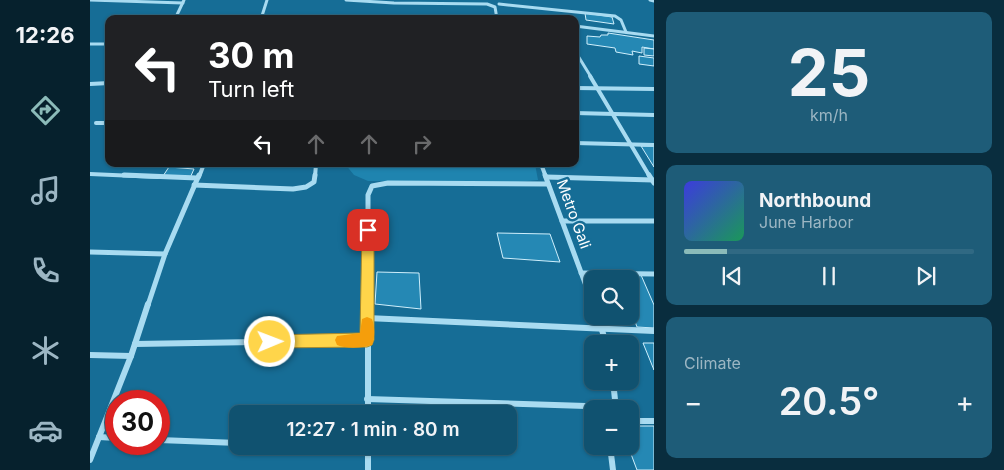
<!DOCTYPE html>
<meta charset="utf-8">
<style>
:root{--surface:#105270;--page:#1e5c78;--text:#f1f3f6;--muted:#9cb6c3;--line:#306983;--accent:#8bbbb9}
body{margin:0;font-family:Inter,sans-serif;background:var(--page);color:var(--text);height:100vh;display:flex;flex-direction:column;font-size:19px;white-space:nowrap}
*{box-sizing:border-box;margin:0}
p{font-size:16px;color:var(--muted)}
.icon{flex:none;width:28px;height:28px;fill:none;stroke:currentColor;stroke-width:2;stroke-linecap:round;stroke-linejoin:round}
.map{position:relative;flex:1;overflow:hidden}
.sheet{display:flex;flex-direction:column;gap:12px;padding:12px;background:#092d3e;width:350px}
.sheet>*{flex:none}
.hud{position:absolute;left:15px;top:15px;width:474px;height:152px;border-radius:10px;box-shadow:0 1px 4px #0004,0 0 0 1px var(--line);background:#202124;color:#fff;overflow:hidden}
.buttons{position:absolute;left:494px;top:270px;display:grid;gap:10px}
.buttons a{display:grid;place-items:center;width:55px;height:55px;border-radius:10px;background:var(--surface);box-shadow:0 1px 4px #0004,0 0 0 1px var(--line);font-size:25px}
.speed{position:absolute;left:15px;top:390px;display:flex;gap:10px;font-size:25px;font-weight:700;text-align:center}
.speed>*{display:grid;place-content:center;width:65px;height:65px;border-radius:50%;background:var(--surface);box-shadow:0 1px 4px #0004,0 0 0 1px var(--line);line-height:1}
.speed .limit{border:8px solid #d22;background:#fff;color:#111}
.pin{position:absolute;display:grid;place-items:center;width:42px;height:42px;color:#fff;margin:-21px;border-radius:10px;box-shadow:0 2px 8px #0006}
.me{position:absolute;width:55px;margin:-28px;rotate:89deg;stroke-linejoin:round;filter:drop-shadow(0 0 4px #0008)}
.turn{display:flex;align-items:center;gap:18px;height:105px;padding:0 20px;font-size:22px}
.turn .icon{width:65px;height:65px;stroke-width:2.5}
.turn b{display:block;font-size:35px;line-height:42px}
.lanes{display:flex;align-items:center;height:48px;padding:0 20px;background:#0003;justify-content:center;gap:25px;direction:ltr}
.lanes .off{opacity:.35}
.big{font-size:38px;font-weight:600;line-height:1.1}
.sheet .tile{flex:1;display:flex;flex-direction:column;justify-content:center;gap:8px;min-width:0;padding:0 18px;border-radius:10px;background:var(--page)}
.sheet .dial{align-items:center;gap:0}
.dial b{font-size:65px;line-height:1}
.song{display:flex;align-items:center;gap:15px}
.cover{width:60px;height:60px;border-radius:8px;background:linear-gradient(135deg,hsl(240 70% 55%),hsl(150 70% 35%))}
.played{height:5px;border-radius:2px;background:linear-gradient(90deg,var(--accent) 15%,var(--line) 15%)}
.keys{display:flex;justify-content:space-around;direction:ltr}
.heat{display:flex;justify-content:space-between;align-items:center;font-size:28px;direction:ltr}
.trip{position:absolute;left:139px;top:405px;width:288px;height:50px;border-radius:10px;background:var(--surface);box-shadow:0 1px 4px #0004,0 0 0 1px var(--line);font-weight:600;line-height:50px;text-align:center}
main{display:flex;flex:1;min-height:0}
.menu{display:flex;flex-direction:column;width:90px;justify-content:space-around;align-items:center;background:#06212d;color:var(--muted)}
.menu .icon{width:35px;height:35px}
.menu .on{color:var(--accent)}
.menu b{font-size:22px;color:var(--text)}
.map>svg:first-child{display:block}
</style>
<main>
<nav class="menu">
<b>12:26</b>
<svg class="icon on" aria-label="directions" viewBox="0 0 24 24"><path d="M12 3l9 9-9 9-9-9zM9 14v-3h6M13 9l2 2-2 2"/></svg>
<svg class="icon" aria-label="music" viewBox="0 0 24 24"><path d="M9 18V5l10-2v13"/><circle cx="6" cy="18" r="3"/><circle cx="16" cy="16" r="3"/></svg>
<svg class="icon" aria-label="phone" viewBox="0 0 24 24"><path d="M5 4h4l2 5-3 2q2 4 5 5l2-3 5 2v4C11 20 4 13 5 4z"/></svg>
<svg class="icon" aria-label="climate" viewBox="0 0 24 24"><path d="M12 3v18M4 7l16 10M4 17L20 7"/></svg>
<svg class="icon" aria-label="car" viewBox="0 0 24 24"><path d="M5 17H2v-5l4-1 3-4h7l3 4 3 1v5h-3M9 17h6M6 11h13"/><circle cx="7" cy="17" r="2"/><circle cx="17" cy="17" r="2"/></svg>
</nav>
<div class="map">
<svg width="564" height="470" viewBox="0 0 564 470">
<rect width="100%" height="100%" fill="#166d96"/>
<!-- green -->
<path fill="#1f84af" d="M255,164H445L448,180L427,182L278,181L264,175Z"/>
<!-- building -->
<g fill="#2588b4" stroke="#cfeffc">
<path d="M495,13L522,17L524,24L496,20Z"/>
<path d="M518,33L564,40V49L552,47V53L542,51L543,55L526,52L525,48L497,44V36L510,37L511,35H518Z"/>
<path d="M554,48L564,49V56L554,55Z"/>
<path d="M549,56L564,58V66L549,64Z"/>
<path d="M551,146H564V167Z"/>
<path d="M79,167L104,169L100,178L73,176Z"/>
<path d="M407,233L460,234L470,262L413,258Z"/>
<path d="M287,272L329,273L331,309L285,304Z"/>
<path d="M551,275L564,305V328L547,327L540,308V279H530L529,276Z"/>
<path d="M553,343H564V370Z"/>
<path d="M540,426H564V470H547L538,446H540Z"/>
</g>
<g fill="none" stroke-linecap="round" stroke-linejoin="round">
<!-- minor-far3 -->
<g stroke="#a8dbf1" stroke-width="3">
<path d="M0,0L93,3"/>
<path d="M256,0L304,3L397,4L405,7L407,19"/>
<path d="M560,0L564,1"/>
<path d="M409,4L525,16L531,20L536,32"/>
<path d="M85,19L94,0"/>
<path d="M171,19L177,0"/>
<path d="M485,26L564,36"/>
<path d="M0,44H19"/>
<path d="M485,51L501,77"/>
</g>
<!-- minor-far2 -->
<g stroke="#a8dbf1" stroke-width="4">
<path d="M500,76L560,177"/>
<path d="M0,84L19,83"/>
<path d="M485,88L564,89"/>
<path d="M485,113L564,115"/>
<path d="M6,123H19"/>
<path d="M485,143L564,145"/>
<path d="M451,164L456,177"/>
<path d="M0,174L68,177"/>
<path d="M109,177L114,164"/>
<path d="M225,177L226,164"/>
</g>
<!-- minor-far1 -->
<g stroke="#a8dbf1" stroke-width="5">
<path d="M34,175L107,178"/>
<path d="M455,175L502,302"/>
<path d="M559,175L564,183"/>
<path d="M456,177L563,180"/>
<path d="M104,185L203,189L216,187L224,182L225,175"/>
<path d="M472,221H564"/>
<path d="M0,252L75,254"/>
<path d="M491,273L564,274"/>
<path d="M58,305L75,254L109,175"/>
<path d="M278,305V195L282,186L298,183L458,184"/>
</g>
<!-- minor -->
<g stroke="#a8dbf1" stroke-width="6">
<path d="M278,304V414"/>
<path d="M508,316L516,344"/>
<path d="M277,318L564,331"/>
<path d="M45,344L277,340"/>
<path d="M0,355L41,356"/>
<path d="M523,381L526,409"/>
<path d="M277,399L527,407"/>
<path d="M540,421H564"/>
<path d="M9,437L26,438"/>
<path d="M69,440L148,443"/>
<path d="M278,446V470"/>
<path d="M520,446L523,470"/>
<path d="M0,460L41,356L58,304"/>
</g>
</g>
<!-- route -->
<path fill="#ffd54a" stroke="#a68a30" d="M278,226L284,230V340L282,345L277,347L180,348L175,346L173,342L175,337L180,335L270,333L272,230Z"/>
<!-- slow -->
<path fill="#f59e0b" d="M277,317L282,319C285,327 285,337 282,345C273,348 256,349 247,345L245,340L247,336L270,333L272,319Z"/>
<g text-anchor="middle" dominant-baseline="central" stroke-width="5" stroke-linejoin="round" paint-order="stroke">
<!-- street labels -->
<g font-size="15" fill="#fff" stroke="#166d96">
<text transform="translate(484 214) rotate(70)">Metro Gali</text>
</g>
</g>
</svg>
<div class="buttons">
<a><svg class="icon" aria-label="search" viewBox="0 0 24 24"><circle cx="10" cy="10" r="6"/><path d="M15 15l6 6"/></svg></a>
<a>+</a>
<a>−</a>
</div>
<div class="speed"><div class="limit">30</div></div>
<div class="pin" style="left:278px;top:230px;background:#d93025"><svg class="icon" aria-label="arrive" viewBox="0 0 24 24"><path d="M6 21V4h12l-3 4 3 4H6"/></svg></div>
<svg class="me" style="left:180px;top:342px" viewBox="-20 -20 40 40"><circle r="17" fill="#ffd54a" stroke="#fff" stroke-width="3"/><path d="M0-11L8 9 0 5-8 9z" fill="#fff"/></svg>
<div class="trip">12:27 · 1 min · 80 m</div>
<div class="hud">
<div class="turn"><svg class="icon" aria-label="left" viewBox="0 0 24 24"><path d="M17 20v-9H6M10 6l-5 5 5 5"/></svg><div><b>30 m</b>Turn left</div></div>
<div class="lanes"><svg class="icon" aria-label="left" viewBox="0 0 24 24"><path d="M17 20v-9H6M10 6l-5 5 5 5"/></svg><svg class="icon off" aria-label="ahead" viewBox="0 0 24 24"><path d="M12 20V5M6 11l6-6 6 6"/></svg><svg class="icon off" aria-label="ahead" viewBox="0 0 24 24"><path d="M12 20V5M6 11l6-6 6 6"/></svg><svg class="icon off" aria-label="right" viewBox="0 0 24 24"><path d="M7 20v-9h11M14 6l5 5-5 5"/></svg></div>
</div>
</div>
<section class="sheet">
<div class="tile dial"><b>25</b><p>km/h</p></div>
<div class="tile">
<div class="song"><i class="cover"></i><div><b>Northbound</b><p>June Harbor</p></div></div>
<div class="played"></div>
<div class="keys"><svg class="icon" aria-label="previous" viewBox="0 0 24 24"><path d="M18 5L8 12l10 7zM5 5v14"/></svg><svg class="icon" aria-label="pause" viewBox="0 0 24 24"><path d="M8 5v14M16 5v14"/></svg><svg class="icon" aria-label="next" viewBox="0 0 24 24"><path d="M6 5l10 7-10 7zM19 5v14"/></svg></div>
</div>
<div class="tile"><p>Climate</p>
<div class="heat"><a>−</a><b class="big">20.5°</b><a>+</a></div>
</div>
</section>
</main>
